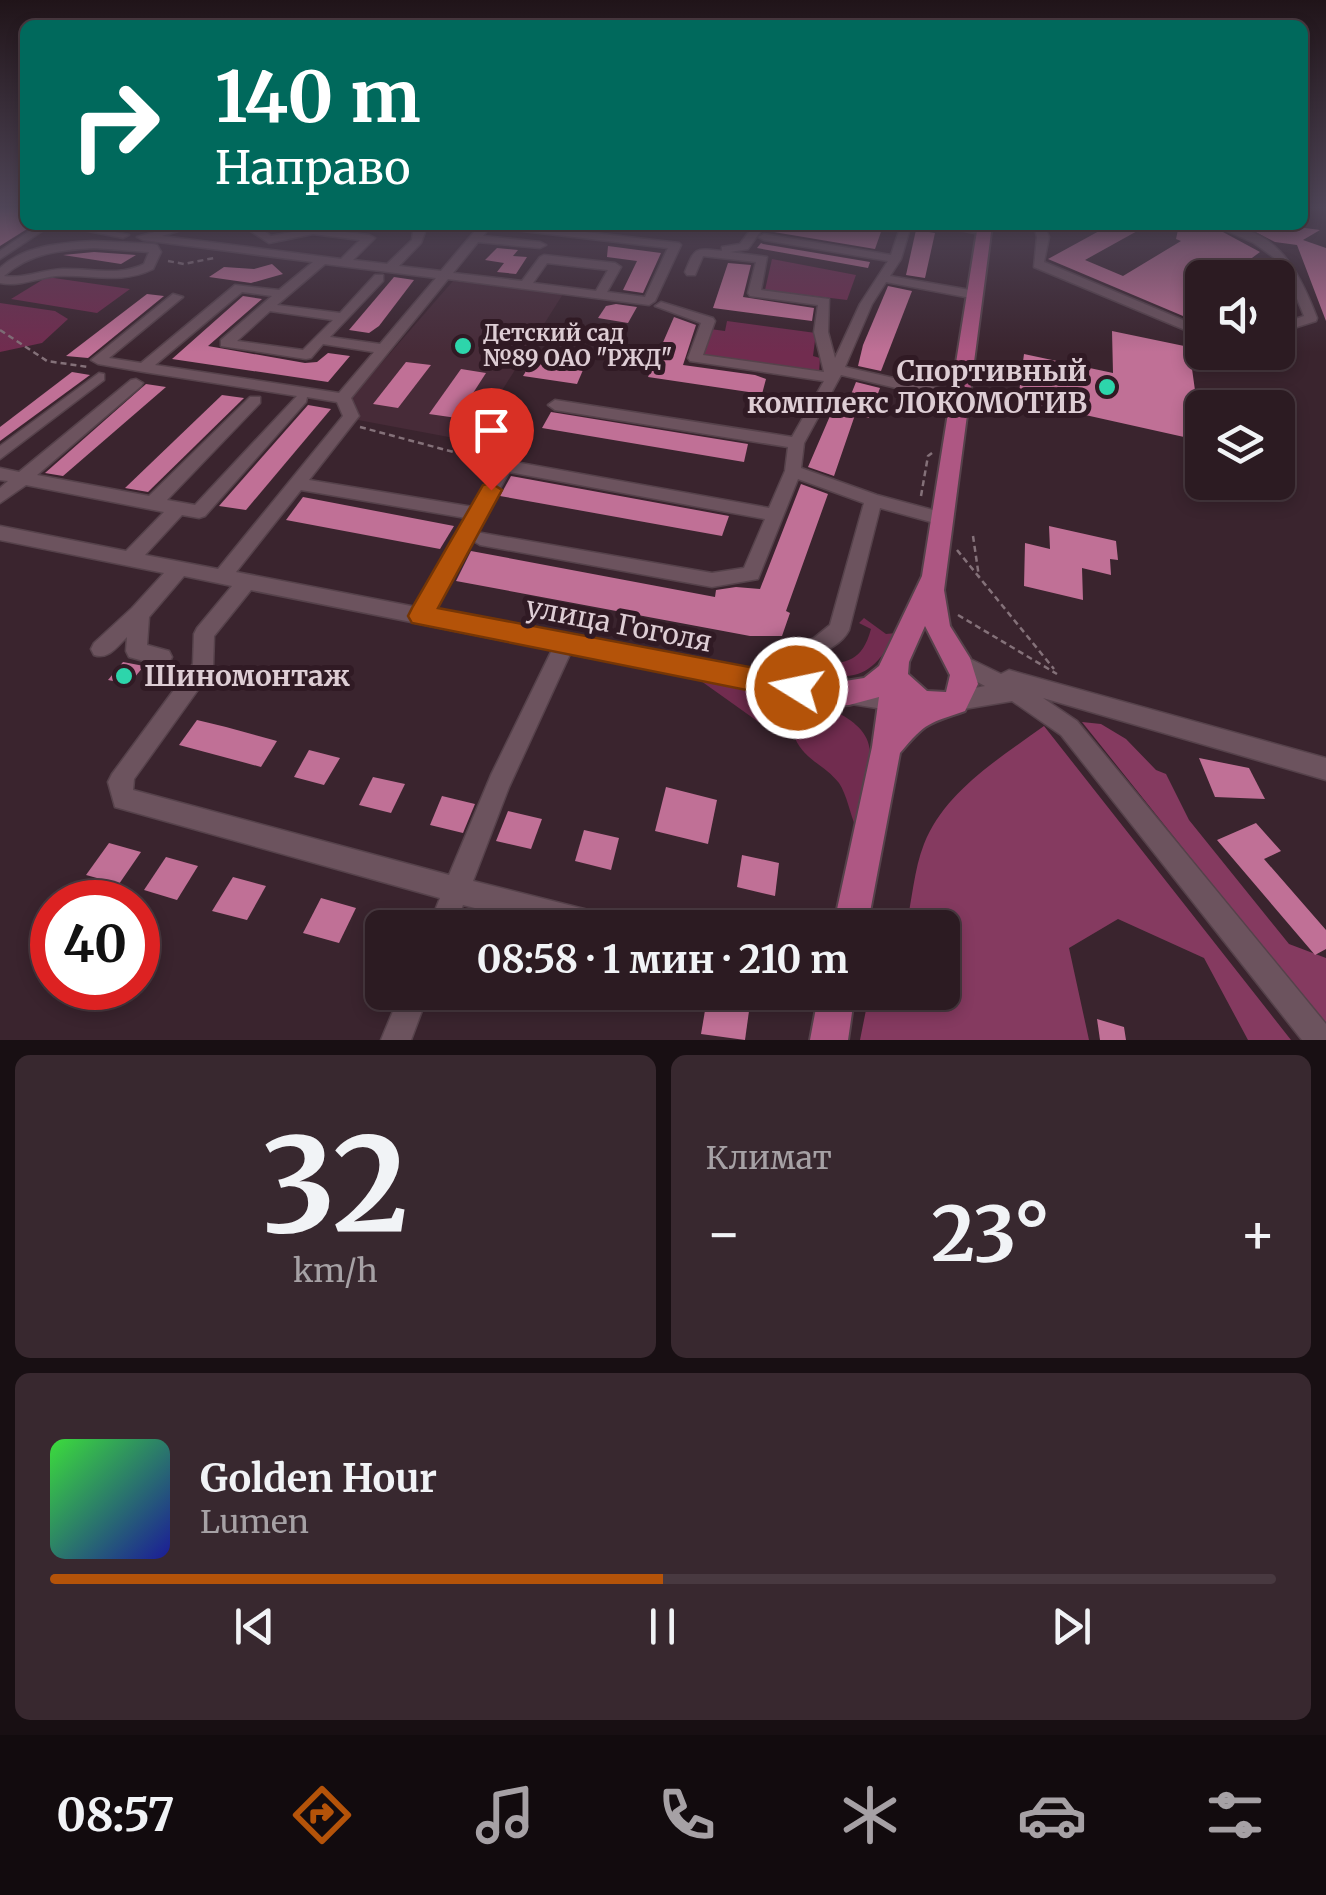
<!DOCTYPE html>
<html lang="ru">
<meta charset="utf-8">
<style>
:root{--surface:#2c1b22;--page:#38282f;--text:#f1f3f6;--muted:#a6a1a5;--line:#483940;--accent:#b45309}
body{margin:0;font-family:Merriweather,serif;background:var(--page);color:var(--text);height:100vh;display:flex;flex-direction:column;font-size:38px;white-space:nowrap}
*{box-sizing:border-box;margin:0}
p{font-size:32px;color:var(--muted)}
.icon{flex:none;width:55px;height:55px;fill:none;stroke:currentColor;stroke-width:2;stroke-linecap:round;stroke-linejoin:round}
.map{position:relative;height:1040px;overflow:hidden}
.details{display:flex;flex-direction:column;gap:15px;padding:15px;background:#180f13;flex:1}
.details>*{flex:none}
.top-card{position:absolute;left:20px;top:20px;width:1288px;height:210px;border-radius:15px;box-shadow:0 5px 15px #0003,0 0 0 2px var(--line);background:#00695c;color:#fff;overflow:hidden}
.fabs{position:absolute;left:1185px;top:260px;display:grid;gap:20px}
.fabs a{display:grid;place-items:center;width:110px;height:110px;border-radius:15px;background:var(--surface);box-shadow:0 5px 15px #0003,0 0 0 2px var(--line);font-size:50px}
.speed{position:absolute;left:30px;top:880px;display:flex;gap:20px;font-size:50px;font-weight:700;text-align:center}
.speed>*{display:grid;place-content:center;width:130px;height:130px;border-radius:50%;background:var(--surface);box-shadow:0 5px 15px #0003,0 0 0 2px var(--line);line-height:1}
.speed .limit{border:15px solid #d22;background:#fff;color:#111}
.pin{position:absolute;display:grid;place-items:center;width:85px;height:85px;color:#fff;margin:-102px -42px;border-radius:50% 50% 50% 0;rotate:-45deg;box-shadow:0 0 10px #0007}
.pin .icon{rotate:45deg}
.me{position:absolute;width:110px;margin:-55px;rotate:280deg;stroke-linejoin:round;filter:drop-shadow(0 0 8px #0008)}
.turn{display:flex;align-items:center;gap:35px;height:210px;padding:0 30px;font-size:45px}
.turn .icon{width:130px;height:130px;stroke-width:2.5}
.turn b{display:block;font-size:70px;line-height:85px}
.big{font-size:75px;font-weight:700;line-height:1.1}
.details .card{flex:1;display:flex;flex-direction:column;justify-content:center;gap:15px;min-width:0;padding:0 35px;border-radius:15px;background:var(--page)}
.details .dial{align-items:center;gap:0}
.dial b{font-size:130px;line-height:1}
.song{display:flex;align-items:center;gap:30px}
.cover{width:120px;height:120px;border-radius:15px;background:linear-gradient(135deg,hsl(120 70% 55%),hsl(240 70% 35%))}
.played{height:10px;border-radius:5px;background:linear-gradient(90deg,var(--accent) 50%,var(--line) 50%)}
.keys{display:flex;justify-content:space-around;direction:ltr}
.heat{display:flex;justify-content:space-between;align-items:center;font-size:55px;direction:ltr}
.details .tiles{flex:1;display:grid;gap:15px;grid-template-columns:1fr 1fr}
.card:last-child{grid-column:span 2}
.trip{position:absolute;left:365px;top:910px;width:595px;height:100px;border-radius:15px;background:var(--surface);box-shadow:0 5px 15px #0003,0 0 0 2px var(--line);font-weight:700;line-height:100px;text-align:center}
.tab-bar{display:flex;height:160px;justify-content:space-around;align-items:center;background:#120b0e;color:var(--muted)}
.tab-bar .icon{width:70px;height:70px}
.tab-bar .active{color:var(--accent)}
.tab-bar b{font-size:45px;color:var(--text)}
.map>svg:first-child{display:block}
</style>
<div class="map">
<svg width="1326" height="1040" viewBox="0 0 1326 1040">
<rect width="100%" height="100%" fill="#3a242e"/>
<!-- built -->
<path fill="#472b38" d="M453,281L563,294L470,441L358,420L351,398Z"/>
<!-- green -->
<g fill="#712c4f">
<path d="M772,259L856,275L847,300L765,290Z"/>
<path d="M47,277L130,289L97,313L11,299Z"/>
<path d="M0,303L55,311L68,319L42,343L0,352Z"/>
<path d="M727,321L816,333L813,356L820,358L819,373L701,357L710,329L725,331Z"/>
<path d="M864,618L886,634L896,633C875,672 859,683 813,673L819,666C847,662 862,662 871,629L859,623Z"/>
<path d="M701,681C743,690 866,697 870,751C871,776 862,804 856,828C850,814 847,795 839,783C824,764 804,760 795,738L760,723Z"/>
</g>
<!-- forest -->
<g fill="#853a60">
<path d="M1082,722L1101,724L1126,739L1156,770L1166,774L1189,820L1289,944L1326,958V1027Z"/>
<path d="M1044,726L1291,1040H1248L1204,958L1118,919L1069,948L1089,1040H860L866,1010L889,1003L892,993L942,992V928L906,927C912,901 914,869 924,844C945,791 1000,758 1044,726Z"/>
</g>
<!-- building -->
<g fill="#c07096">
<path d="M0,206H25L27,229L0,246Z"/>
<path d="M772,225H859L882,229L875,249L768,231Z"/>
<path d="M1120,225H1148L1085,260L1123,276L1181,241L1176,239L1179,225H1210L1260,252L1225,278H1202V324L1048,259L1101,230L1107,232Z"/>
<path d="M1242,225L1275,232L1283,225L1320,230L1303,240L1326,248V321L1297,245L1275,242Z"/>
<path d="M916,230L935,233L925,278L906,275Z"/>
<path d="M761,243L763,244L870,262L868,268L757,248Z"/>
<path d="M608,246L661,253L643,293L623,290L637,261L607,257Z"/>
<path d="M497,248L518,250L513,256L527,257L516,274L497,272L504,263L485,260Z"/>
<path d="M94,252L136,255L121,264L63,255Z"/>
<path d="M728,263L751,265L743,297L814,308L812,321L713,308Z"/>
<path d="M272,264L283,274L251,283L209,277L224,267L254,269Z"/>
<path d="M394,277L414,280L379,326L369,333L349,330Z"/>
<path d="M888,286L912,291L881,371L858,366L863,345Z"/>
<path d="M147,294L164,296L88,358L66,356Z"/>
<path d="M243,296L262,299L208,346L305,363L317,362L328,353L350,356L328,382L172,359Z"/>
<path d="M616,304L637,307L628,323L598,318L606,306Z"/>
<path d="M674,317L696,325L683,365L755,375L766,379L762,394L648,377Z"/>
<path d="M1112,331L1189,347L1202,441L1018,400L1024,354L1113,373Z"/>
<path d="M406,362L431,365L398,408L373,404Z"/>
<path d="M531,363L583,370L577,384L523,376Z"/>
<path d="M461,369L486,373L457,418L429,414Z"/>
<path d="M72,372L90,375L0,441V427Z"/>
<path d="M856,382L880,388L869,418L855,415L834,476L808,467L833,409L844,412Z"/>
<path d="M146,384L166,387L63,476L45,473Z"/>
<path d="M222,395L244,398L148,492L125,488Z"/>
<path d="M308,405L331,409L246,510L219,506Z"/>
<path d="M551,412L748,444L744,462L542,428Z"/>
<path d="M511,476L729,516L722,536L500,496Z"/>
<path d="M801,484L828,494L786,611L790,613L782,636H750L456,581L471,551L715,597L716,590L736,587L760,589Z"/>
<path d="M303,497L454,526L440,549L286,520Z"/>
<path d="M1049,526L1116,541L1118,560L1110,559L1111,575L1082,568L1083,600L1024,586L1025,543L1050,549Z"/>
<path d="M123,662L144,666L129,684L108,680Z"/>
<path d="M197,720L226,727L277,741L261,767L179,745Z"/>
<path d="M309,750L340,758L324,785L294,777Z"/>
<path d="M1199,758L1249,768L1265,799L1215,797Z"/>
<path d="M373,777L405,784L391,813L359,805Z"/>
<path d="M666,787L717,800L708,844L655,831Z"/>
<path d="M442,796L475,804L463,833L430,825Z"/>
<path d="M508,811L542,819L531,849L496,841Z"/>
<path d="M1256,823L1281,851L1264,859L1326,930V949L1315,955L1217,840Z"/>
<path d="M584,830L619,838L611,870L575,861Z"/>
<path d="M109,843L141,852L119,884L86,875Z"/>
<path d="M742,855L779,863L775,896L737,887Z"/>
<path d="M166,857L198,866L177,900L144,890Z"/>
<path d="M233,877L266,886L247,920L212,911Z"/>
<path d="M321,898L356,908L339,943L303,933Z"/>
<path d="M533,992H583L579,1009L532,996Z"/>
<path d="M708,993L750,1004L745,1040L701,1034Z"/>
<path d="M1097,1019L1124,1027L1126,1040H1100Z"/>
</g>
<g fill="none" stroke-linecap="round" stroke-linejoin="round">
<!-- minor casing -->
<g stroke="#56424b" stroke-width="3">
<g id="minor">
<path d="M39,225H51L0,259V251Z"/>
<path d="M59,225H83L129,235L123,238Z"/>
<path d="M179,225H197L162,236L341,259L360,240L313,234L269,243L249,230L253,225H264L261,229L271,236L313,228L369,235L375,238L353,260L387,264L412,240L413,232L410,225H420L425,232L421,243L399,266L441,271L480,225H491L483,236L540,242L546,245L540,248L478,242L453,273L522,281L540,257L544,255L615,263L621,267L607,292L645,297L668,248L497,228L492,225H526L679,243L681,245L655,301L649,305L448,279L351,398L359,416L309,480L473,507L498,462L504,460L769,508L785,471L788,447L555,410L548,405L555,400L792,437L824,381L690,361L688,358L701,323L655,306L661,302L713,318L715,321L703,355L824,372L814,332L818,305L750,296L748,293L756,262L703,256L695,275H687L685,272C695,247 695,248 722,251V247L740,244L754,225H765L748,249L730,252L767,257L761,290L829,299L828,332L835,358L860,304L888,261L764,240L758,237L764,234L891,255L901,225H911L901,259L890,276L976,291L982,295L976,299L886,282L872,304L845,367L960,393L967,398L960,403L841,375L804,443L801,468L877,495L948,514L951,519L942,525L880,508L849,630C842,644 826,651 812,657L809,678L902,692L910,695L913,702L910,709L902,712L801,696L797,697L570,654L509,787L473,881L608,915L617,919L621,928H553L463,905L454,928H428L440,898L115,807L108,782L112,774L193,664L194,634L197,628L232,586L184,576L149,617L147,645L169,651L172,657L169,663L162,666L129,657L126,651L127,637C117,647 108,660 94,655L91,649L94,643L132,608L164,573L0,540V526L126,551L164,512L26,485L0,503V488L8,481L0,480V468L19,472L131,380L136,379L143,383L141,386L37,475L149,496L250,397H260V403L167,500L195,505L297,396L144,372L98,364L91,360L173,294L183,297L109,358L141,363L235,285L279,290L313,262L143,240L137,237ZM547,263L608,270L596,291L533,283ZM325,264L436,278L380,344L330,337L383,281V275H375L340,313L277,305ZM242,292L272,296L221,340V346L306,359L311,358L323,344L374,352L339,393L155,365ZM270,311L333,320L303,350L237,341ZM307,397L337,402L343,416L218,569L145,555L182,515L199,518L205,516L306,402ZM509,472L765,519L744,568L712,573L476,532ZM798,479L864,503L830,625L814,638L796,646L789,675L689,660L434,611L472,540L480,545L712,587L758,579ZM301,490L466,518L416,607L236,572ZM251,590L552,650L491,775L449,875L133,790L134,779L210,673L213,667L214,636Z"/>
<path d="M934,225H961L991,232L985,235Z"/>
<path d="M1034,225H1044L1049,237L1044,262L1202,328V337L1034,267L1037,237Z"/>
<path d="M1214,225C1275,225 1298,268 1317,318L1316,321L1278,333V325L1304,316L1289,279L1276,259L1254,243Z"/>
<path d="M94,241L153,244L157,245L161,252L153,269C121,285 91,274 56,276C37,278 20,287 0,283V268C25,245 61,243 94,241ZM94,248L149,252L144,264C117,277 91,268 62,269C42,270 24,279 4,276C30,253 60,250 94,248Z"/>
<path d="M99,373L104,374V380L0,459V446Z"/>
<path d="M958,653L1001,674L1009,670L1326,758V780L1043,698L1077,721L1326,1024V1040H1302L1061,735L1012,701L958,710L950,707L947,700L950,693L985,686L951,668L948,662L951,656Z"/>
<path d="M401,992H429L411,1040H381Z"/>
</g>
</g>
<!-- major casing -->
<g stroke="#56424b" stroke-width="4">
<g id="major">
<path d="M978,225H992L944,590L950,626L970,658L978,684L965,711C928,724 927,721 900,753L867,928H833L872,747L879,697L849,705L830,706L820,703L816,694L820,685L864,678L879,666L922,576ZM925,626L950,675L946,692L927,691L908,674L909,662Z"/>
<path d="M819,992H855L848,1040H810Z"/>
</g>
</g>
<!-- path -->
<g stroke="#847179" stroke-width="2.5" stroke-dasharray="6 4" stroke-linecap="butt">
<path d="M168,261L184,264L214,258"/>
<path d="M0,330L47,361L88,367"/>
<path d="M360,427L487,461"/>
<path d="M921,496L928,456L932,453"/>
<path d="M973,536L979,577"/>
<path d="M957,550L1054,669"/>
<path d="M958,615L1057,674"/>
</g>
<!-- minor -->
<use href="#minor" fill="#6c535e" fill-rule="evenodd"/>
<!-- major -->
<use href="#major" fill="#ae5783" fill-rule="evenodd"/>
</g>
<!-- sky -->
<linearGradient id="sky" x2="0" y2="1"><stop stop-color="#201419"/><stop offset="0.59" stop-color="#4f4557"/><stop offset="1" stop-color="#4f4557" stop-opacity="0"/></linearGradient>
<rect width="1326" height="352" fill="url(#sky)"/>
<!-- route -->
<path fill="#b45309" stroke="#753606" stroke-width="2.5" d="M491,483L502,490L438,608L797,676L807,679L811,688L807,697L797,700L412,623L408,616L412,608L483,485Z"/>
<!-- markers -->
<g fill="#2dd5ab" stroke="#301a24" stroke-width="4">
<circle cx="463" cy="346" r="10"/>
<circle cx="1107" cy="387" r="10"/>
<circle cx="124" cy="676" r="10"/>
</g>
<g text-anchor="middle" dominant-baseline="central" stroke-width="10" stroke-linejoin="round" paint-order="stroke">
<!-- far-poi labels -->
<g font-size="22" font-weight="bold" fill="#ddcdd4" stroke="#301a24" text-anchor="start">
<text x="483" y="333">Детский сад<tspan x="483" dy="25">№89 ОАО "РЖД"</tspan></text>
</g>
<!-- poi labels -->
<g font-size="28" font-weight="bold" fill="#ddcdd4" stroke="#301a24" text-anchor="end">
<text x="1087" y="371">Спортивный<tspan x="1087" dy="32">комплекс ЛОКОМОТИВ</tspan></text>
<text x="144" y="676" text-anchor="start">Шиномонтаж</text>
</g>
<!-- street labels -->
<g font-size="28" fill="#ddcdd4" stroke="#301a24">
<text transform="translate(619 624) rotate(11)">улица Гоголя</text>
</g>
</g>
</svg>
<div class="fabs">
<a><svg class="icon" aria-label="sound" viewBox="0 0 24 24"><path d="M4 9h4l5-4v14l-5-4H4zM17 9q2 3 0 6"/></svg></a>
<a><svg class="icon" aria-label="layers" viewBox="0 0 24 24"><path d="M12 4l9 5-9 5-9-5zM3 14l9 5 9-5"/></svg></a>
</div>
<div class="speed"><div class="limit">40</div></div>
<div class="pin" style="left:491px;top:490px;background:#d93025"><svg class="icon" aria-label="arrive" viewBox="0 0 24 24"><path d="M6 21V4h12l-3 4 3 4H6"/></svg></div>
<svg class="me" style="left:797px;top:688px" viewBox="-20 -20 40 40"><circle r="17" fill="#b45309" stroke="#fff" stroke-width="3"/><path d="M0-11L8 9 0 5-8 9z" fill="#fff"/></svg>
<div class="trip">08:58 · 1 мин · 210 m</div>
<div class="top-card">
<div class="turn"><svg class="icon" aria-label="right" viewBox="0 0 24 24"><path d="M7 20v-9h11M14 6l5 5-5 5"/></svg><div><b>140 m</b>Направо</div></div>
</div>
</div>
<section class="details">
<div class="tiles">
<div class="card dial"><b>32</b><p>km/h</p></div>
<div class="card"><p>Климат</p>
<div class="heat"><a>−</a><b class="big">23°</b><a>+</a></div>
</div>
<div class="card">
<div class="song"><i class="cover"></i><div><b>Golden Hour</b><p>Lumen</p></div></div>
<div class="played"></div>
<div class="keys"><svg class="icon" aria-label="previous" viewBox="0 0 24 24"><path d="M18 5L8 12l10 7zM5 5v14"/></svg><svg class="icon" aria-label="pause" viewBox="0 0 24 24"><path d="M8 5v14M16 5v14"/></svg><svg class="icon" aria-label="next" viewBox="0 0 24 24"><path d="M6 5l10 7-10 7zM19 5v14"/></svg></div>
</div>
</div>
</section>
<nav class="tab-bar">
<b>08:57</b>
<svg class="icon active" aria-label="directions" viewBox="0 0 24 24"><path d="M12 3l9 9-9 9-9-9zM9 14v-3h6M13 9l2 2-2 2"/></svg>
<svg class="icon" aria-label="music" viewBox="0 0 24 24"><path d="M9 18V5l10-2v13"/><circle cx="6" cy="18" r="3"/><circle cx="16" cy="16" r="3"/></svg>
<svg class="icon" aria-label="phone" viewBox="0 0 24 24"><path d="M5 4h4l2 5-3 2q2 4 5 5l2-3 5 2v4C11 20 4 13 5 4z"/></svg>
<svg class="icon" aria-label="climate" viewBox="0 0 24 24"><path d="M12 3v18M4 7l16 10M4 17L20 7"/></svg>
<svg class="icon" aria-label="car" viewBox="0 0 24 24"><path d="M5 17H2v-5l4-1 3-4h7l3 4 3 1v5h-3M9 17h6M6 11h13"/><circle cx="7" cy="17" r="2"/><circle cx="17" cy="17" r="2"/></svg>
<svg class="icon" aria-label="filters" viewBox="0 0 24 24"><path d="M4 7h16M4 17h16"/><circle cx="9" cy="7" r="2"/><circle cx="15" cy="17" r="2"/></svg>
</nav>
